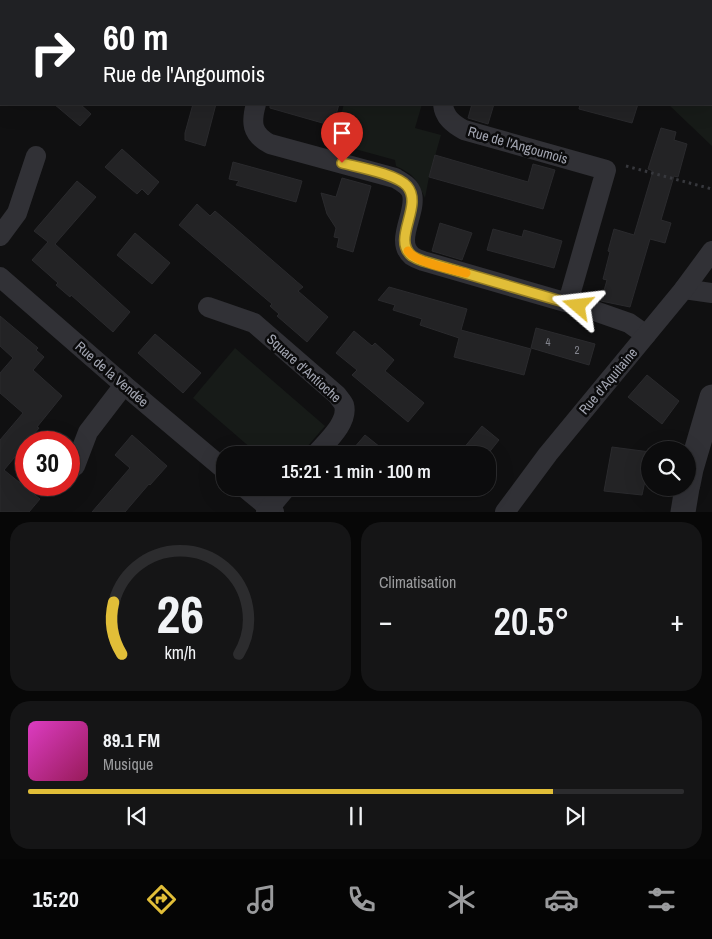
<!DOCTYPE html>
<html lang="fr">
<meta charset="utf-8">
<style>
:root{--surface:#0c0c0d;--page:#151516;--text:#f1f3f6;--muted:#9a9b9d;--line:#2c2c2e;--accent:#e1be38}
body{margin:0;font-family:"Archivo Narrow",sans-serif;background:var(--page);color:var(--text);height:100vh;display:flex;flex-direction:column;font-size:19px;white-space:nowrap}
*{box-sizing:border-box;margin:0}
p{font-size:16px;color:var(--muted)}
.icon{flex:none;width:28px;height:28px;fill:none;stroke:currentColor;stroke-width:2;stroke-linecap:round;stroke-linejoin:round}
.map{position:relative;height:512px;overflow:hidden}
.side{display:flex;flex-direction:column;gap:10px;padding:10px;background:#070707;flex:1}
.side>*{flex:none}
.hud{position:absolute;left:0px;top:0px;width:712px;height:105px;box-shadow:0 5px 20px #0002,0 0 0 1px var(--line);background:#202124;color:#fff;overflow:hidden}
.tools{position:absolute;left:641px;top:441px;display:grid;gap:10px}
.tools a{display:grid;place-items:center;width:55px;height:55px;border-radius:50%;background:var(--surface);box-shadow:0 5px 20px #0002,0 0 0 1px var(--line);font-size:25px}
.speed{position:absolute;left:15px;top:431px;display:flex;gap:10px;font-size:25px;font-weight:700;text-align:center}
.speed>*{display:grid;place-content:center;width:65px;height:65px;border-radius:50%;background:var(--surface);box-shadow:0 5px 20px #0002,0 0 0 1px var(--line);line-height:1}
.speed .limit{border:8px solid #d22;background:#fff;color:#111}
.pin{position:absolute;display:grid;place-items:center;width:42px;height:42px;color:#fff;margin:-51px -21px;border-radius:50% 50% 50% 0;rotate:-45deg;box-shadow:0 0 5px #0007}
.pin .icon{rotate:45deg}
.me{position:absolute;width:55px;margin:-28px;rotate:287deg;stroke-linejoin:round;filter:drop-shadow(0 0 4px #0008)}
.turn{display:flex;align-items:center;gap:18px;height:105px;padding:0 20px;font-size:22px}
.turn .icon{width:65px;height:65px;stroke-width:2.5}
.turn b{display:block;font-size:35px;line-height:42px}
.big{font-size:38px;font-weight:600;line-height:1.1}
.side .card{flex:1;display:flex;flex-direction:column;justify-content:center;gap:8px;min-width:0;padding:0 18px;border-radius:20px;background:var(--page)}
.side .dial{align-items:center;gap:0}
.dial svg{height:130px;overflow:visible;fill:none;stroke:var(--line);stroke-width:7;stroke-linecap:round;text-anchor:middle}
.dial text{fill:var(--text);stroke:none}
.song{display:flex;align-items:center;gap:15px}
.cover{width:60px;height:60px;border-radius:8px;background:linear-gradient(135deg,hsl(310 70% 55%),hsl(330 70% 35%))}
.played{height:5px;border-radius:2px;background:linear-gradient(90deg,var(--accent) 80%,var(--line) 80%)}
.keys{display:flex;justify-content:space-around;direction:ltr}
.heat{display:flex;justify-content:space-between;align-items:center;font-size:28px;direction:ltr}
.side .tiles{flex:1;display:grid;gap:10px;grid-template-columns:1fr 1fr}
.card:last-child{grid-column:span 2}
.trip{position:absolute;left:216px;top:446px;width:280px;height:50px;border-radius:20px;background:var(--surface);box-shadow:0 5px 20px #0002,0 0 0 1px var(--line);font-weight:600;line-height:50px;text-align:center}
.tab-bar{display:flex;height:80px;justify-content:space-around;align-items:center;background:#050505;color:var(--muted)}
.tab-bar .icon{width:35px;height:35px}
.tab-bar .on{color:var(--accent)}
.tab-bar b{font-size:22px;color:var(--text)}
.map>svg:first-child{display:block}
</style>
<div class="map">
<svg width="712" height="512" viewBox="0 0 712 512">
<rect width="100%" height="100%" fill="#101011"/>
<!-- green -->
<g fill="#171b18">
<path d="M711,75H712V146L668,104H711Z"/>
<path d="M344,104H422L415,128L441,135L429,177L425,198C416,179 415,175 396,166L395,160L333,143Z"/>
<path d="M235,348L325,426L300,455H259L193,398Z"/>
</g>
<!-- building -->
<g fill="#232325" stroke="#2a2a2d">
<path d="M54,104H80L91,114L80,126Z"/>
<path d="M193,104H216L205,146L185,140V133Z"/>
<path d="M270,104H339L333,126L270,108Z"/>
<path d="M472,104H494L488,124L468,118Z"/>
<path d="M580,104H638L632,123L579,109Z"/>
<path d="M661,128L676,132L674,140L687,144L678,177L674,176L661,220L671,223L665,243L650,239L630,307L601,301L607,280L603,279L610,252L608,251L614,229L634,235L653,171L648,169Z"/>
<path d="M122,149L159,182L148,195L142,189L137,194L105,167Z"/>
<path d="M435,155L528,182L533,164L555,170L543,209L429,177Z"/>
<path d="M233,162L302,181L296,202L236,185L239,181L229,179Z"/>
<path d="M342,178L371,186L353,252L337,247L339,238L334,237L336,228L327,214L321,193L336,197Z"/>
<path d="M77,181L96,197L55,244L130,312L113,332L71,295L70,297L56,285L58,283L32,260L48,242L34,231Z"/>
<path d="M197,204L210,216L215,211L235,228L303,287L298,291L328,317L307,342L277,316L279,314L270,306L272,304L179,225Z"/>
<path d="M440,223L472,233L462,260L432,251Z"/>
<path d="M493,229L522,237L524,230L562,241L554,268L487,250Z"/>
<path d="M135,233L170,263L152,284L117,255Z"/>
<path d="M389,287L467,309L461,330L531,349L524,375L454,357L459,338L420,325L422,319L393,310L395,305L378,300Z"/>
<path d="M0,316L38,348L36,350L44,357L33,370L62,396L37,427L39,428L4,470L40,499L29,512H0V440L23,413L0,393V373L13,358L0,346Z"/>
<path d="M536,328L595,344L589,365L531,348Z"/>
<path d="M354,331L372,346L375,343L394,360L385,371L424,403L408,422L352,375L357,370L336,353Z"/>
<path d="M155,334L201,373L183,393L138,353Z"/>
<path d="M647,375L679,401L662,424L628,397Z"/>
<path d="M482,426L499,440L487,455H458Z"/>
<path d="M132,435L167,466L150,485L149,484L125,512H92L130,468L115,455Z"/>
<path d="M365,435L390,455H348Z"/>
<path d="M612,447L650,452V467H648L642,495L604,491Z"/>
</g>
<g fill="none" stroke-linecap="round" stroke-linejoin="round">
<!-- path -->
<g stroke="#37383d" stroke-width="3" stroke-dasharray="2.5 4" stroke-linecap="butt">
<path d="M607,0L608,1"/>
<path d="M0,1L4,0"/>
<path d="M711,87H712"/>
<path d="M626,166L712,189"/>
</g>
<!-- minor -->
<g stroke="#313136" stroke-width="20">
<path d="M103,0L105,1"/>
<path d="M393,0L398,1"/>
<path d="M256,104C251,122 251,134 270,144L395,178C402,182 410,186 412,194C417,213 394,241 412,256C415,258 420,260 423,261L589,309L629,323L646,335"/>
<path d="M443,104C444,117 453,124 464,130L606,170L568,302"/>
<path d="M0,236L17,213L36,156"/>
<path d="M0,277L124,385L225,470"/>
<path d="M684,289L712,293"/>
<path d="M208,307L254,323L337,395C339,398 343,402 344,405C349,423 325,443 315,455"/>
<path d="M75,466L88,432L124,385"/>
<path d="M245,488L274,512"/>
<path d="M266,512L286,488"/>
<path d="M505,512L548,454L684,289L712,251"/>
</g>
<!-- tertiary -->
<g stroke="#313136" stroke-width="25">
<path d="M688,484L691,469L712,397"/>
<path d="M683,512L687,488"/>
</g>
</g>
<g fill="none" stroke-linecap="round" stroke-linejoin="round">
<!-- route casing -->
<g stroke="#927c24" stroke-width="12">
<path id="route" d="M342,163C357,167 397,174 407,186C424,206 391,239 412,256C415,258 420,260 423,261L578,306"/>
</g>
<!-- route -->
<use href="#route" stroke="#e1be38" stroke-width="9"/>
<!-- slow -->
<path stroke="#f59e0b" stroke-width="9" d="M408,251C416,263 452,269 466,273"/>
</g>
<g text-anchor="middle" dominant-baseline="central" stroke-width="5" stroke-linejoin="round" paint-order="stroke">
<!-- number labels -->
<g font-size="11" fill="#82848d">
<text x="548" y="342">4</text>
<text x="577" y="350">2</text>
</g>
<!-- street labels -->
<g font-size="14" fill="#a2a5b1" stroke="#0b0b0c">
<text transform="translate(518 145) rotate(16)">Rue de l'Angoumois</text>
<text transform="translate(304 368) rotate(42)">Square d'Antioche</text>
<text transform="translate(112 374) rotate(41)">Rue de la Vendée</text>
<text transform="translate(608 381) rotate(-50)">Rue d'Aquitaine</text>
</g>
</g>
</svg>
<div class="tools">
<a><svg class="icon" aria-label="search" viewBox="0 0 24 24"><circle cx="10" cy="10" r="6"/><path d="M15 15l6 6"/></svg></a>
</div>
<div class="speed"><div class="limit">30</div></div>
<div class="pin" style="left:342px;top:163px;background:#d93025"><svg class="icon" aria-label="arrive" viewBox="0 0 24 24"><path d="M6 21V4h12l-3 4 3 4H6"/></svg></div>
<svg class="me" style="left:578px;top:306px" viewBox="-20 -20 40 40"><path d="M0-17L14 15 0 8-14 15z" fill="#e1be38" stroke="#fff" stroke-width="4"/></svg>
<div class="trip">15:21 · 1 min · 100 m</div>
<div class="hud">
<div class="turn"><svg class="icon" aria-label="right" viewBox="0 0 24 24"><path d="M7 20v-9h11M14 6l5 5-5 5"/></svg><div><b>60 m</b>Rue de l'Angoumois</div></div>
</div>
</div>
<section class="side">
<div class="tiles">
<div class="card dial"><svg viewBox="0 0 100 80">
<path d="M14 69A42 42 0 1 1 86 69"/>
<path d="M14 69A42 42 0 0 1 9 37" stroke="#e1be38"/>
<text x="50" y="56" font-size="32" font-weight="700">26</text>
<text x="50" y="72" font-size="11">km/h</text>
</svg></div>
<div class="card"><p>Climatisation</p>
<div class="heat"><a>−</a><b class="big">20.5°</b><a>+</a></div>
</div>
<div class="card">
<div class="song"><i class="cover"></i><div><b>89.1 FM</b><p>Musique</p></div></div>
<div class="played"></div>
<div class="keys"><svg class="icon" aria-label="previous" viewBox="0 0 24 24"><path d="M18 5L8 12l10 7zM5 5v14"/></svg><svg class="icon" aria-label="pause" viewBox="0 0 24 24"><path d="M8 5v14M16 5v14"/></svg><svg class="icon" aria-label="next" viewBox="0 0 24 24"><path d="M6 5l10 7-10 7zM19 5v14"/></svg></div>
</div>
</div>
</section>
<nav class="tab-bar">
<b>15:20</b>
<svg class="icon on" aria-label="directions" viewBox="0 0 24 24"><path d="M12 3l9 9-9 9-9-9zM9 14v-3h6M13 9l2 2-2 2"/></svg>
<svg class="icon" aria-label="music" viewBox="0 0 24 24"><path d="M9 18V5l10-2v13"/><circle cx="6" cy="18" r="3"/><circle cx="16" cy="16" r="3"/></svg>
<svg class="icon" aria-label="phone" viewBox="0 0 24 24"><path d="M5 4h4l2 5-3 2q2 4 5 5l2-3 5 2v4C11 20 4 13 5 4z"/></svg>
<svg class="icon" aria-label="climate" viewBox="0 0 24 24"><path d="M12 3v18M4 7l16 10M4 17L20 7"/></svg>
<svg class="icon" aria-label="car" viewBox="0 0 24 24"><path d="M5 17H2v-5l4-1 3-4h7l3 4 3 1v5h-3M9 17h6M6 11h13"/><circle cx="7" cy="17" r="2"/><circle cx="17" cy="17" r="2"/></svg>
<svg class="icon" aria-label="filters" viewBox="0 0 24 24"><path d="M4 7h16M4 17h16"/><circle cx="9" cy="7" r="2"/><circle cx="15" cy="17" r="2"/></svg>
</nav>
